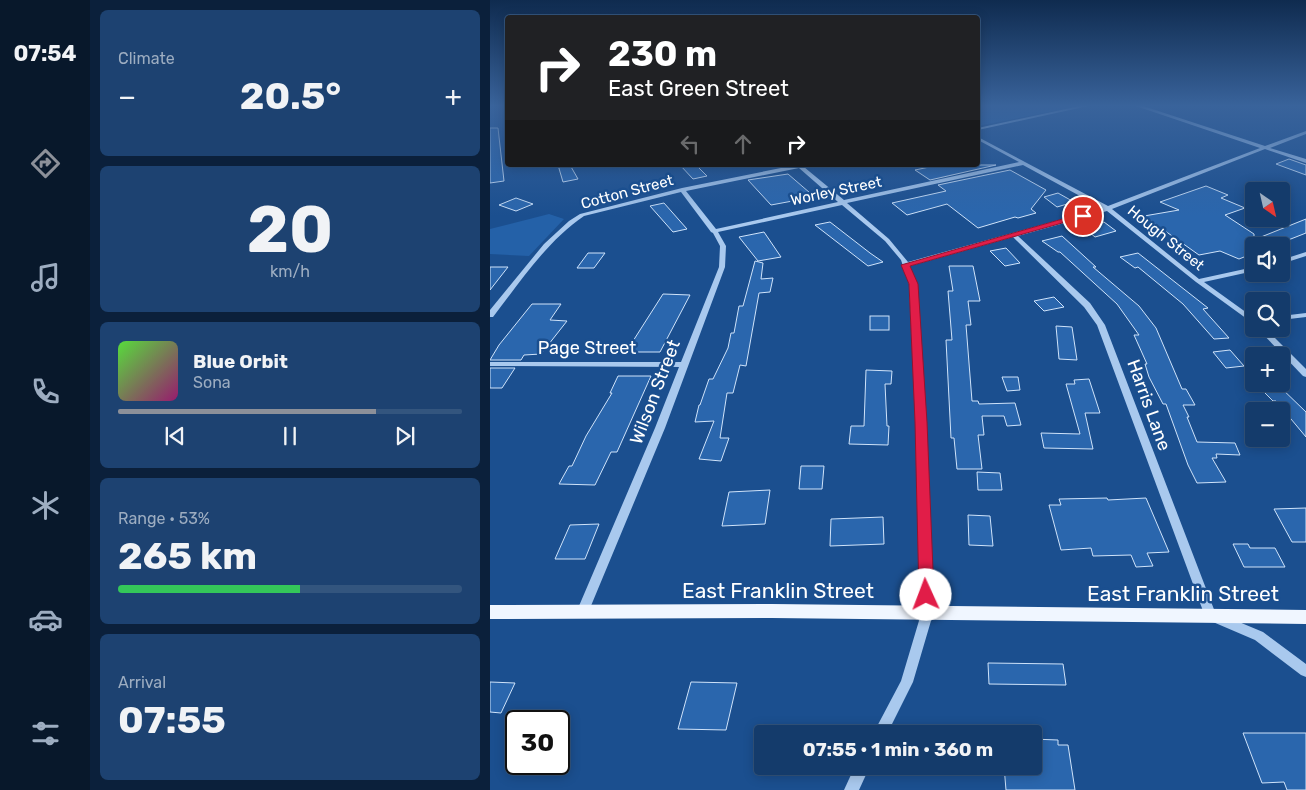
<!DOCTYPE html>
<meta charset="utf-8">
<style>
:root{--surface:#143b6b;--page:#1d4271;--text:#f1f3f6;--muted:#9dadc1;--line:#33557e;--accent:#8c9099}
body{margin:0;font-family:Rubik,sans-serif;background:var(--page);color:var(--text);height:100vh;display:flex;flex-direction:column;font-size:19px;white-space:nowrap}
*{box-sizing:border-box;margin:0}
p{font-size:16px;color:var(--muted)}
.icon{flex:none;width:28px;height:28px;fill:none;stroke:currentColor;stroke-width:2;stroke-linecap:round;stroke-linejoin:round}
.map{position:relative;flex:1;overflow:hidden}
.panel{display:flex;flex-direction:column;gap:10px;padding:10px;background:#0b203b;width:400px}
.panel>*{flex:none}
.banner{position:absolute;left:15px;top:15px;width:475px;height:152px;border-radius:5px;box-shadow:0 2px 12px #0003,0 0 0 1px var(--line);background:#202124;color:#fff;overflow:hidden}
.needle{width:32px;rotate:146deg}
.buttons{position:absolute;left:755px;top:182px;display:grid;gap:10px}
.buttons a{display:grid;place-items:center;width:45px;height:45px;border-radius:5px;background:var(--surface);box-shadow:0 2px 12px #0003,0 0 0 1px var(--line);font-size:25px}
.speed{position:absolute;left:15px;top:710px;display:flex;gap:10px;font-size:25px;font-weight:700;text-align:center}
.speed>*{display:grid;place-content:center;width:65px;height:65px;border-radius:50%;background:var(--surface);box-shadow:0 2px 12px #0003,0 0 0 1px var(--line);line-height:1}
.speed .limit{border:2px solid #111;border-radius:8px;background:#fff;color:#111}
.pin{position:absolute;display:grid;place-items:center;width:42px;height:42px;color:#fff;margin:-21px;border:2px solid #fff;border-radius:50%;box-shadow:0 1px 5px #0007}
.me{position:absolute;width:55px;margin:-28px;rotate:358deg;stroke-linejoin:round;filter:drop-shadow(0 0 4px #0008)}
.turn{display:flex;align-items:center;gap:18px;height:105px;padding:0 20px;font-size:22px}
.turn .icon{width:65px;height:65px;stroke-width:2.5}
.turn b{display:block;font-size:35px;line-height:42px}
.lanes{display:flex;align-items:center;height:48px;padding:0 20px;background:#0003;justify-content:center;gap:25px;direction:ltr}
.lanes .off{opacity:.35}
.big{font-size:38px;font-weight:700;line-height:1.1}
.panel .tile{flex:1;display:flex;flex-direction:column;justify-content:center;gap:8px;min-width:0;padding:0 18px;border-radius:8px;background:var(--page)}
.panel .dial{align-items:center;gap:0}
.dial b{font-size:65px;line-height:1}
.song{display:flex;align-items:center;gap:15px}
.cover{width:60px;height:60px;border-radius:8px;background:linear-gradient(135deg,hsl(110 70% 55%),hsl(320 70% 35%))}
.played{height:5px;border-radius:2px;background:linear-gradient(90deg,var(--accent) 75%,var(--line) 75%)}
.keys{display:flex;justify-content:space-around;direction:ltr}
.heat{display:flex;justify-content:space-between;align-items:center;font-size:28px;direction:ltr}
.charge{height:8px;border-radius:4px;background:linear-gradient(90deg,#34c759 53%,var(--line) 0)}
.trip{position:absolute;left:264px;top:725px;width:288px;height:50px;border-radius:5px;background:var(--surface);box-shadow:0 2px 12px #0003,0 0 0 1px var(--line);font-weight:700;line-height:50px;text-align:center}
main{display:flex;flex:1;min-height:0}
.dock{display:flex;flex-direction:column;width:90px;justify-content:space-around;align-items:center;background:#08182b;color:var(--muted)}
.dock .icon{width:35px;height:35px}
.dock .current{color:var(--accent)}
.dock b{font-size:22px;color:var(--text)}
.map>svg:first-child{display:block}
</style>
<main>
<nav class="dock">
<b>07:54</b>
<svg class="icon current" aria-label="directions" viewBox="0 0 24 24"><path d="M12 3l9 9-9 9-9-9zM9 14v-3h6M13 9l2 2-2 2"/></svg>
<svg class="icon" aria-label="music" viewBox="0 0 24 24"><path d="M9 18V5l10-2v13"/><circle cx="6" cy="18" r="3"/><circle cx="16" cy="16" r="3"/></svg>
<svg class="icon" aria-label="phone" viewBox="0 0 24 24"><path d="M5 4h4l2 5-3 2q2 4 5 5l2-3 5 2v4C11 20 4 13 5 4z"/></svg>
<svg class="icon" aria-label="climate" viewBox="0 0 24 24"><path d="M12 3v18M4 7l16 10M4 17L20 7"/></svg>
<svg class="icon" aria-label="car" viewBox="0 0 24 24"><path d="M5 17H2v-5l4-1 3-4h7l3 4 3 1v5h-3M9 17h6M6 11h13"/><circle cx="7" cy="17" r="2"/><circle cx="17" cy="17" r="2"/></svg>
<svg class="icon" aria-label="filters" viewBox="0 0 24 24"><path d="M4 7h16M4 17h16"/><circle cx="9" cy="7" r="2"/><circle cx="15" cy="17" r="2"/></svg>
</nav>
<section class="panel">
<div class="tile"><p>Climate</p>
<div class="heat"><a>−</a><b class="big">20.5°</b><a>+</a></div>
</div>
<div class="tile dial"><b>20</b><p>km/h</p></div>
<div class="tile">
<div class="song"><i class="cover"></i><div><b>Blue Orbit</b><p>Sona</p></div></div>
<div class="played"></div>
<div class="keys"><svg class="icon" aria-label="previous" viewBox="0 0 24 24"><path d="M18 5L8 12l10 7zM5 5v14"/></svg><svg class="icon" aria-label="pause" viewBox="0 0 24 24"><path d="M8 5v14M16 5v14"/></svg><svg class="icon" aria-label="next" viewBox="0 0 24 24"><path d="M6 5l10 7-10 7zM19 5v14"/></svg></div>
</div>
<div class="tile"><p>Range · 53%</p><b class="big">265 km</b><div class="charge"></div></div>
<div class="tile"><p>Arrival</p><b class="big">07:55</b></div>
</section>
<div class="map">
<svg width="816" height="790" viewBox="0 0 816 790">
<rect width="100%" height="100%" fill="#1b4f8f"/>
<!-- green -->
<g fill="#2461a8">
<path d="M488,105H587L588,106L488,126Z"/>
<path d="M59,214L74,219L39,256L0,254V229Z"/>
</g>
<!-- building -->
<g fill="#2a66ad" stroke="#cfe3fa">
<path d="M0,128H8L14,181L0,183Z"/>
<path d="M799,159L816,165V175L786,164Z"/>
<path d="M68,165H80L88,179L73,182Z"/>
<path d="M190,165H206L217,176L203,179Z"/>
<path d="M449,165H506L440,180L425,170Z"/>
<path d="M520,170L556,190L541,209L546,213L528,218L525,217L488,228L457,204L417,215L402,203L456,191L448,185Z"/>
<path d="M298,174L327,199L312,203L308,200L281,205L258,180Z"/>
<path d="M716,186L738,195L731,198L755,208L735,215L764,234V253L749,259L730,251L709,255L654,216L689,210L670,202Z"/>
<path d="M568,193L584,202L567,207L554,197Z"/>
<path d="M26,198L43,204L26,211L9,205Z"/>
<path d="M174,203L197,229L183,232L160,206Z"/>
<path d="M816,219V233L783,246L766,239Z"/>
<path d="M340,222L380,253L393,262L378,266L325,225Z"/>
<path d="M614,222L626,231L605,237L593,227Z"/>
<path d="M274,232L291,257L268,261L249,237Z"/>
<path d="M572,236L606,267H603L649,306L666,328L692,389H696L705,405H693L699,417H697L707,442L745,443L750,455L726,454L727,458H722L736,482L707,483L698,465L676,404H673L659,377L655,364H657L644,335H649L627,304L570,252H568L552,241Z"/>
<path d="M516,248L530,263L515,266L500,251Z"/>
<path d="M98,253H115L104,268H87Z"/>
<path d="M648,253L718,308L713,309L739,338L724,339L693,304L648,267L645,268L630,257Z"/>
<path d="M265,261L273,263L271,279L283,278L280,292L269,293L256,366L250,365L243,393H237L230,438H239L231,461L209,459L224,421L205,422L209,405H210L219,379H223L238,348L241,333H244L249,306H253Z"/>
<path d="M459,266H483L490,301H478L481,325H476L482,401H488L489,404L525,403L531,425L517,426L514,416H492L494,435H488L492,469H467L464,438H461L456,340H462L458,291H463Z"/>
<path d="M0,267H18L0,290Z"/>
<path d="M173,294L200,295L170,352H136Z"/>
<path d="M564,297L574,307L554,311L544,301Z"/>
<path d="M42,304H71L60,320L77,321L51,354L34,355L31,360H0L9,345Z"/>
<rect x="380" y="316" width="19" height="14"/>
<path d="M566,326L582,327L587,360L569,359Z"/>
<path d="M740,350L754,366L736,368L723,352Z"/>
<path d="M0,368H25L12,388H0Z"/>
<path d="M376,370L402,371L401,384H395L397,426H399L398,445L359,444L361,426H374Z"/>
<path d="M128,376H161L127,452H121L105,485L69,484L79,466H82L96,436L122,393H120Z"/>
<path d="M512,377H528L530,390L517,391Z"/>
<path d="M599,379L610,413H595L603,449L554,448L551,433L590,434L576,384H585L584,380Z"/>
<path d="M766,384H787L816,412V437L786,401H783Z"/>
<path d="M311,466H334L332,489H309Z"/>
<path d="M487,472L510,473L512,490H488Z"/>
<path d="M280,490L275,524L232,526L239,492Z"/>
<path d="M617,498L618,500L656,498L679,552L657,553L663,566L646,567L641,555L603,556L601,548L571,550L559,505H571L569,499Z"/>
<path d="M816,508V542H802L784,509Z"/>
<path d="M478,515L500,516L503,546L479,545Z"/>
<path d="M393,517L394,544L340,546L341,519Z"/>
<path d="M109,524L95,559H65L80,525Z"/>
<path d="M743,544H758L760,548H785L795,567H754Z"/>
<path d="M498,663L573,664L576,685L499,684Z"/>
<path d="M0,682L25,683L11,713L0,712Z"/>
<path d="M201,682L247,683L236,730L188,729Z"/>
<path d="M753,733H816V790H797L794,782L772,783Z"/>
<path d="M542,739L568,740V745H578L585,790H516L514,766H542Z"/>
</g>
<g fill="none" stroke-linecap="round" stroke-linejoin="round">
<!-- minor -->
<g fill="#a9c9ee" fill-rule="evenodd">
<path d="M594,105H603L488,130V128Z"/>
<path d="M643,105H650L775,146L816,131V134L780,148L816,159V163L775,149L622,209L709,279L764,267V271L714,282L764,318V324L706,282L617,211L528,236L600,303L615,325L725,612L773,632L816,664V677L811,675L765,640L716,619L607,325L594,307L523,237L420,266L427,284L436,422L443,614L423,682L397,734H383L411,681L431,614L426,422L419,284L411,260L395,241L352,205L228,232L236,246L235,267L175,428L98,613L96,617L92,618L88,617L86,613L165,428L189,367L0,366V362H191L229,267L230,246L223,233L221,232L191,192L94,216C57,241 30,282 3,317H0V310L54,244L79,221L90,214L192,188L306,165H317L314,167L354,200L529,162L488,140V137L618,206L770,148ZM533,165L612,208L418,262L399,239L357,203ZM309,168L348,202L226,229L196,191Z"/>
<path d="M816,252V256L791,264V260Z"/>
<path d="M816,313V317L791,320V316Z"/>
<path d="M768,329H776L816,369V377L813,376Z"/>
<path d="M365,766H380L369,790H354Z"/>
</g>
<!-- major -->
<path fill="#f0f6ff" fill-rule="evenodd" d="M282,604L816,610V624L282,618L0,619V605Z"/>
</g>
<!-- sky -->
<linearGradient id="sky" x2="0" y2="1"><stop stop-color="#0f2b4f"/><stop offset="0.49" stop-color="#39639b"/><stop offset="1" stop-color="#39639b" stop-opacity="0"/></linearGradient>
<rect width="816" height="216" fill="url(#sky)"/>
<!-- route -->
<path fill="#e11d48" stroke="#92132f" d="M590,214L597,216L420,266L428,284L437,422L444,595L442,599L436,601L431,599L429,595L425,422L419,284L411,265Z"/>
<g text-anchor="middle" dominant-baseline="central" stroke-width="5" stroke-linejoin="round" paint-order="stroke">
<!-- far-street labels -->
<g font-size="15" fill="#fff" stroke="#1b4f8f">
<text transform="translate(346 191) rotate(-12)">Worley Street</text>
<text transform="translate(137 192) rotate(-15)">Cotton Street</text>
<text transform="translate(676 238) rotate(39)">Hough Street</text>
</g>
<!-- street labels -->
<g font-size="18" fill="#fff" stroke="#1b4f8f">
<text x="97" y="348">Page Street</text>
<text transform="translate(165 392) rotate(-69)">Wilson Street</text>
<text transform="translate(659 405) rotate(70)">Harris Lane</text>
</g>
<!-- near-street labels -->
<g font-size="21" fill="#fff" stroke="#1b4f8f">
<text x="288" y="590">East Franklin Street</text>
<text x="693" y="593">East Franklin Street</text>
</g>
</g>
</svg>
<div class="buttons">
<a><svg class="needle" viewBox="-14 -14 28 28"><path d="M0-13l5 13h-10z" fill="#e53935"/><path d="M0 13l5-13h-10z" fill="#9dadc1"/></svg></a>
<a><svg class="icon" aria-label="sound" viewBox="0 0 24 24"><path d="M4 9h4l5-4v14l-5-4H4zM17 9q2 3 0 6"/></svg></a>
<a><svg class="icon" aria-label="search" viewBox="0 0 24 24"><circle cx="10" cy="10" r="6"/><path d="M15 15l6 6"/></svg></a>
<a>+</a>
<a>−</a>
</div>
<div class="speed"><div class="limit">30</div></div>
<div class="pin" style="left:593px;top:216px;background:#d93025"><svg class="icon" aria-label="arrive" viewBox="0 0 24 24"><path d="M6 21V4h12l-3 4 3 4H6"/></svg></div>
<svg class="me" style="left:436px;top:595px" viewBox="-20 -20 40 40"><circle r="19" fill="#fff"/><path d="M0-13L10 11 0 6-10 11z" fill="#e11d48"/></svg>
<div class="trip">07:55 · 1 min · 360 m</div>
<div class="banner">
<div class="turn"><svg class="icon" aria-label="right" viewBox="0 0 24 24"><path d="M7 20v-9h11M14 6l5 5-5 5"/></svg><div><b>230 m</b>East Green Street</div></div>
<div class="lanes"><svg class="icon off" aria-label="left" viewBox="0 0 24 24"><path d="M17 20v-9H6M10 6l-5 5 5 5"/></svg><svg class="icon off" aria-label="ahead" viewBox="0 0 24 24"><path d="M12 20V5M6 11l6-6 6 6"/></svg><svg class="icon" aria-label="right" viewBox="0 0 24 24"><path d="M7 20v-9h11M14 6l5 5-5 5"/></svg></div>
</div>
</div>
</main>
